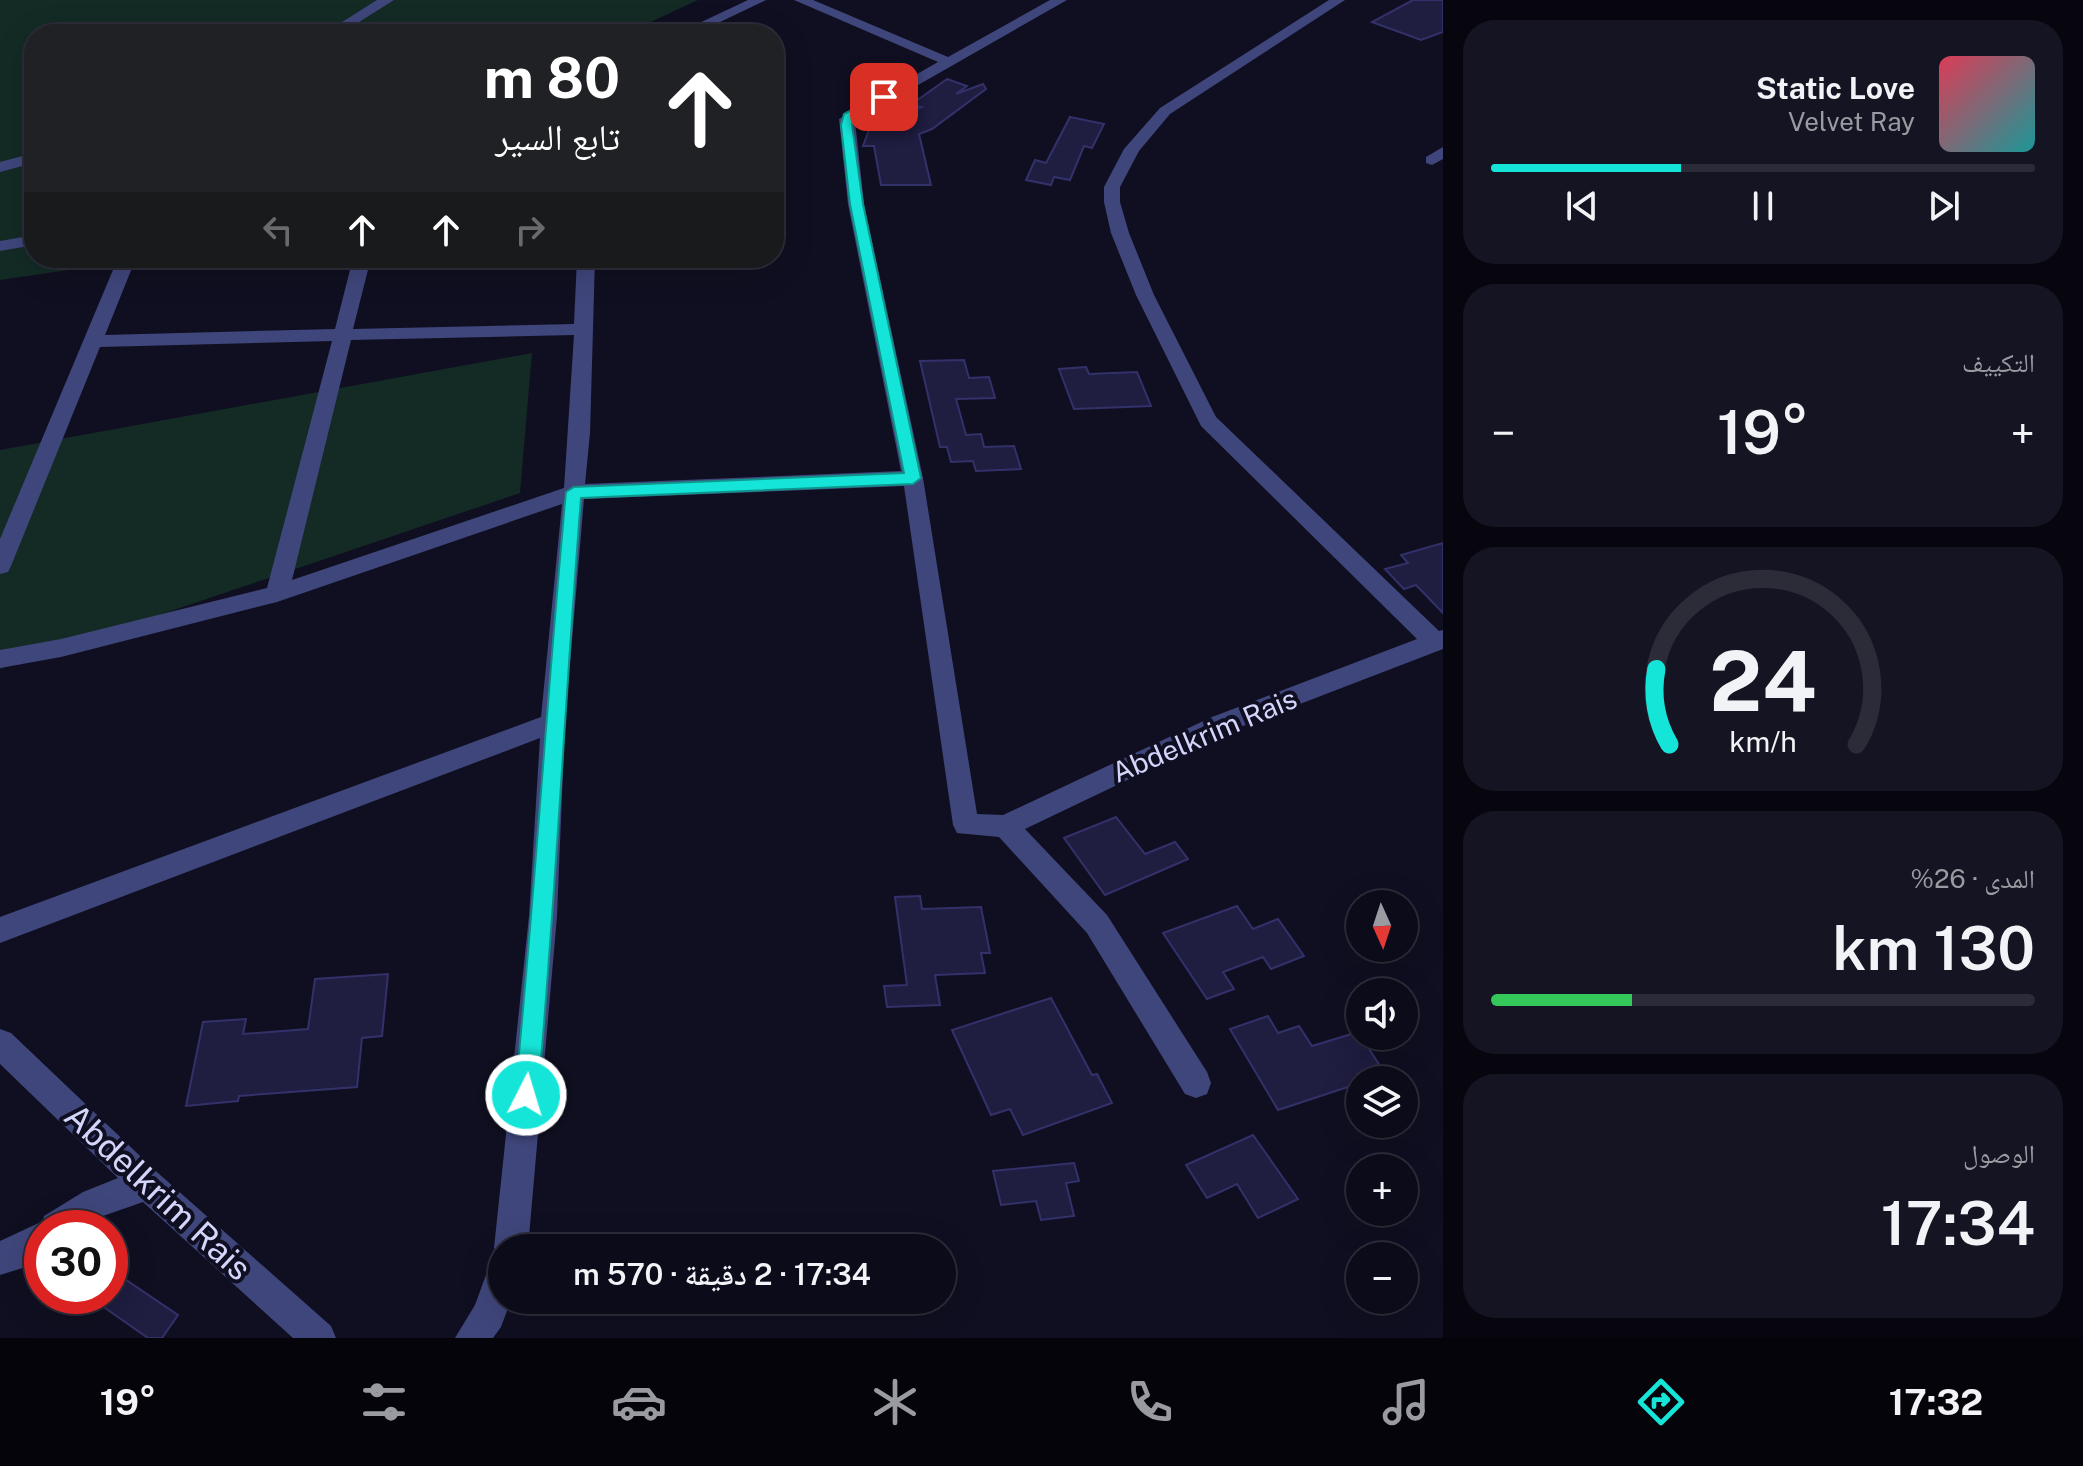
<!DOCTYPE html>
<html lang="ar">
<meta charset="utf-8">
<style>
:root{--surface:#0c0b19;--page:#151422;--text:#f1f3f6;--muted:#9a9ba2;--line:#2c2b38;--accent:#15e5d8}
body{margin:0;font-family:"Public Sans","Noto Naskh Arabic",sans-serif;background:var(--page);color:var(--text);direction:rtl;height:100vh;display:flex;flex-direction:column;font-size:30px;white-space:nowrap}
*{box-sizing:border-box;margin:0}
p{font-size:26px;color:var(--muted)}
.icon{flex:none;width:44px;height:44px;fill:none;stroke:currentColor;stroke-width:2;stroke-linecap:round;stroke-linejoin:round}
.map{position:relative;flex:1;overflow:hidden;direction:ltr}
.panel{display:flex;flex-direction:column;gap:20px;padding:20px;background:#07060e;width:640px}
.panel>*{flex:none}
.hud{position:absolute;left:24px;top:24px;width:760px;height:244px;border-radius:32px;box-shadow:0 8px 32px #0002,0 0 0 2px var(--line);direction:rtl;background:#202124;color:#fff;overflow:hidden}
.needle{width:52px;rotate:177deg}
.buttons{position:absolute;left:1346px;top:890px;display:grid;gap:16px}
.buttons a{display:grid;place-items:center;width:72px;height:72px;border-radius:50%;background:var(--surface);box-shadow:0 8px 32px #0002,0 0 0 2px var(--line);font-size:40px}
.speed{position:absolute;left:24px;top:1210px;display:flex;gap:16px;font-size:40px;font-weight:700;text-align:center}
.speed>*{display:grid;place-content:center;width:104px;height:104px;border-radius:50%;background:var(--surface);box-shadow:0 8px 32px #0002,0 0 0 2px var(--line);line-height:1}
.speed .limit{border:12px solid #d22;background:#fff;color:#111}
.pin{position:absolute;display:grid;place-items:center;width:68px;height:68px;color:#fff;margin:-34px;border-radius:16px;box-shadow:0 4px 12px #0006}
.me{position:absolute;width:88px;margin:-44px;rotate:5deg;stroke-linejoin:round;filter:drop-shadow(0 0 6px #0008)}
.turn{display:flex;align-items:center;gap:28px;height:168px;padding:0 32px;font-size:36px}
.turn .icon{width:104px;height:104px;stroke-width:2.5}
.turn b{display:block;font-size:56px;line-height:68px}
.lanes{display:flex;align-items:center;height:76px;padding:0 32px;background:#0003;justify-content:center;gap:40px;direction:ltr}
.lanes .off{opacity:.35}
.big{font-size:60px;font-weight:600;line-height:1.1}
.panel .tile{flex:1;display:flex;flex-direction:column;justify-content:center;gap:12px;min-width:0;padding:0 28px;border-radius:32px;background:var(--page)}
.panel .dial{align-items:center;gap:0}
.dial svg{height:208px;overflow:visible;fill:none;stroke:var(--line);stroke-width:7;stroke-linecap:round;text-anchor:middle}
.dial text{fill:var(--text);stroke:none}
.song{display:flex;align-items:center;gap:24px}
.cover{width:96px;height:96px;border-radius:12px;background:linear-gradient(135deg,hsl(350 70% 55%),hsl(180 70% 35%))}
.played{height:8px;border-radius:4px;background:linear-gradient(90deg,var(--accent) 35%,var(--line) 35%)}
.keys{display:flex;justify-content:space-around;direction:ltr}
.heat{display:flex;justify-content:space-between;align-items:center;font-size:44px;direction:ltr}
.charge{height:12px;border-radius:6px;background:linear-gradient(90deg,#34c759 26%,var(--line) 0)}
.trip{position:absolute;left:488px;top:1234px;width:468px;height:80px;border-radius:40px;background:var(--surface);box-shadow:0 8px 32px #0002,0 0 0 2px var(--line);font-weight:600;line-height:80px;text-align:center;direction:rtl}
.menu{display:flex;height:128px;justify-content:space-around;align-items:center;background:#05040a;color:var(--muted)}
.menu .icon{width:56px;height:56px}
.menu .current{color:var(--accent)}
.menu b{font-size:36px;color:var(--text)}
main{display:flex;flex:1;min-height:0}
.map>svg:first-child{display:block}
</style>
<main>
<section class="panel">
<div class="tile">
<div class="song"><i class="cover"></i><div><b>Static Love</b><p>Velvet Ray</p></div></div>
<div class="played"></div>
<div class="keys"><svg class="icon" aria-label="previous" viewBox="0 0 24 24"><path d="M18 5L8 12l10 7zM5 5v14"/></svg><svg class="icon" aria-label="pause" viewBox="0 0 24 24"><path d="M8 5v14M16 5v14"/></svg><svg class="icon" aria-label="next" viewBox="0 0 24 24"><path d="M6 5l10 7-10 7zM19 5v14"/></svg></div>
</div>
<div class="tile"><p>التكييف</p>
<div class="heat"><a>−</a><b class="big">19°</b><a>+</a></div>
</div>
<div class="tile dial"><svg viewBox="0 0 100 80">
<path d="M14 69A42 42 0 1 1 86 69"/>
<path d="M14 69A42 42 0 0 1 9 40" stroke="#15e5d8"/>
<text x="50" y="56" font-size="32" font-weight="700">24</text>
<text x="50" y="72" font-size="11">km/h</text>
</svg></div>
<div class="tile"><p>المدى · 26%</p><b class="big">130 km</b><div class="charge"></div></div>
<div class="tile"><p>الوصول</p><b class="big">17:34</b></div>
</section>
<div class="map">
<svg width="1443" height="1338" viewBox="0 0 1443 1338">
<rect width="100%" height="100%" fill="#100f21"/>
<!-- green -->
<g fill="#132a25">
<path d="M0,0H698L625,34H34V258H152L0,280Z"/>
<path d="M532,353L520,493L0,669V450Z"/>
</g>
<!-- building -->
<g fill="#1f1d40" stroke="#33316a" stroke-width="2">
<path d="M1413,0H1443V32L1421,40L1372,22Z"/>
<path d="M947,79L967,86L956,94L983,84L986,89L932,129L919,134L931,185H881L874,146H863L870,127L922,107L912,104Z"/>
<path d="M1070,117L1104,124L1092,148L1084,146L1070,180L1054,177L1051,185L1026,180L1035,160L1046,163Z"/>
<path d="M964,360L969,378L989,377L995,398L956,399L966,435L981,434L984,447L1014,446L1021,469L976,471L973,461L951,462L947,447H940L920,361Z"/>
<path d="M1086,367L1089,374L1137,372L1151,406L1074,409L1059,369Z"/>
<path d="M1443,543V613L1416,585L1404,589L1385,569L1408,563L1401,555Z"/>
<path d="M1116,817L1145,854L1175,842L1188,859L1105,895L1064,838Z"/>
<path d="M920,896L922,909L981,907L990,953H981L985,973L935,975L940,1005L887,1007L884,986L907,985L895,897Z"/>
<path d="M1237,906L1253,929L1278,919L1304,956L1271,969L1263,957L1223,972L1234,989L1207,999L1163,933Z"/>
<path d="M388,974L382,1036L362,1038L357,1087L239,1096L238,1101L186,1106L203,1022L246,1019L243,1034L308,1029L315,979Z"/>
<path d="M1051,998L1092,1075L1097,1074L1112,1103L1023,1135L1010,1109L991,1115L952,1030Z"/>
<path d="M1268,1016L1278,1033L1299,1026L1312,1046L1358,1032L1386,1075L1360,1080V1083L1278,1110L1230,1029Z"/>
<path d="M1253,1135L1298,1199L1258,1218L1237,1184L1207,1198L1186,1165Z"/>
<path d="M1074,1163L1079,1181L1066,1183L1074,1216L1041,1220L1036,1201L1001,1205L993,1171Z"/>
<path d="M110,1269L178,1315L162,1338H148L88,1296H110Z"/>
</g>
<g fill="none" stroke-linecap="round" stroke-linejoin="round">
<!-- minor -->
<g fill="#3f467b" fill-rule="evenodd">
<path d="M377,0H394L340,34H323Z"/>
<path d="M748,0H766L695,34H676Z"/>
<path d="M794,0H813L948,57L1050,0H1067L855,121L864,204L923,478L977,814L1003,815L1212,717L1417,639L1201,426L1136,295L1111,233L1104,202V187L1124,149L1160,108L1329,0H1345L1170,114L1139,151L1120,187V202L1129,233L1154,295L1216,417L1439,631L1443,630V649L1230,731L1025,829L1107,915L1207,1072L1211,1083L1207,1094L1196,1098L1185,1094L1087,933L999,837L957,833L953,825L904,486L584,499L565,723L557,916L528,1248H502V1300H511L501,1327L493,1338H455L475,1305L490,1264L500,1260L494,1248L529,916L540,738L0,943V917L541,717L562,504L277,602L61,657L0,668V650L61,639L267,588L332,341L100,347L11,566L8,572L0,574V539L118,258H136L105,335L335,329L353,258H371L353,329L574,324L577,258H595L590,433L585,484L901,471L848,204L839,119L938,62ZM574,335L564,488L292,580L351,340Z"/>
<path d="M1443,147V159L1432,165L1426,163V157Z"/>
<path d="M34,153V163L0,172V162Z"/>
<path d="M34,235V245L0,251V241Z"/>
<path d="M0,1029L11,1033L158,1173L331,1326L336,1338H293L143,1202L103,1216L85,1228H42V1257L29,1266L0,1275V1241L43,1221L44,1216L83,1192L118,1178L0,1064Z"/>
</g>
</g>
<!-- route -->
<path fill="#15e5d8" stroke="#0e958c" stroke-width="2" d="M884,93L890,97L888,99L854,118L852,125L863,204L921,478L913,484L581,498C565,697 556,896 538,1095L535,1103L526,1107L518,1103L515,1095C535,894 547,693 566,492L574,487L904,473L850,204L841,125L844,114Z"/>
<g text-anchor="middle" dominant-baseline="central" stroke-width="8" stroke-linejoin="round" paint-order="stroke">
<!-- street labels -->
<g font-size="28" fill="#d3d5fb" stroke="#100f21">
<text transform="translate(1204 735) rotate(-23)">Abdelkrim Rais</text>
</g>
<!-- near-street labels -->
<g font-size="34" fill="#d3d5fb" stroke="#100f21">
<text transform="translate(158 1192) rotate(43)">Abdelkrim Rais</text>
</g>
</g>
</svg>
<div class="buttons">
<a><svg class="needle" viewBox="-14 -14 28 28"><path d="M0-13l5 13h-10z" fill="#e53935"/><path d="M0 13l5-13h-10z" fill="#9a9ba2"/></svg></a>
<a><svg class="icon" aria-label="sound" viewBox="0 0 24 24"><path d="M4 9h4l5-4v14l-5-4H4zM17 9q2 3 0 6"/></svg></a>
<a><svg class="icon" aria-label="layers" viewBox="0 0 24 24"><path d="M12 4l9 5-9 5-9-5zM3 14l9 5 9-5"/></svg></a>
<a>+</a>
<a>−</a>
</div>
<div class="speed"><div class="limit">30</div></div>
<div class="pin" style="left:884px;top:97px;background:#d93025"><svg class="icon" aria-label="arrive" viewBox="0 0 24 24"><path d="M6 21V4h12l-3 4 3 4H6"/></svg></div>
<svg class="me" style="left:526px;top:1095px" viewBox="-20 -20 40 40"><circle r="17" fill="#15e5d8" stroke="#fff" stroke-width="3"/><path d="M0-11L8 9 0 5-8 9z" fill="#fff"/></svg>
<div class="trip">17:34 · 2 دقيقة · 570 m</div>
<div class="hud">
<div class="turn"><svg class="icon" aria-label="ahead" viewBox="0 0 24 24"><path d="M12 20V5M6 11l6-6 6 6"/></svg><div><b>80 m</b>تابع السير</div></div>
<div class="lanes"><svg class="icon off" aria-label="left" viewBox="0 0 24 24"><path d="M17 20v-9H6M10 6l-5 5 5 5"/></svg><svg class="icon" aria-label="ahead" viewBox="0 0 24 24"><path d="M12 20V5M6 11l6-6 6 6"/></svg><svg class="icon" aria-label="ahead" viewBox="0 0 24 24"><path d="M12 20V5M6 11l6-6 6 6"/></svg><svg class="icon off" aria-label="right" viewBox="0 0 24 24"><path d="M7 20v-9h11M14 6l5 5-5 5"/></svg></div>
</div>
</div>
</main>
<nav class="menu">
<b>17:32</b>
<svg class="icon current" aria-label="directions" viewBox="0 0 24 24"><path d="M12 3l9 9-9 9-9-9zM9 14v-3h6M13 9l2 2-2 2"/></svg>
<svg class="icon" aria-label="music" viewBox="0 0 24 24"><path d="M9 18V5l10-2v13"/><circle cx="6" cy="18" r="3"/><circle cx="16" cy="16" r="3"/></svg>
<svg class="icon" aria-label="phone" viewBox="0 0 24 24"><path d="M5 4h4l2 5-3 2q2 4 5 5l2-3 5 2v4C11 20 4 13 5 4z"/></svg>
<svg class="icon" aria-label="climate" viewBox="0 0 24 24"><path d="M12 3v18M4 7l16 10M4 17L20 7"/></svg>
<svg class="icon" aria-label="car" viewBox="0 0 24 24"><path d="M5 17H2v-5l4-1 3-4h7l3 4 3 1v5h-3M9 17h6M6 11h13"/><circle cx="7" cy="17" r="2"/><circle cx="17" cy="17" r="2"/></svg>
<svg class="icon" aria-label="filters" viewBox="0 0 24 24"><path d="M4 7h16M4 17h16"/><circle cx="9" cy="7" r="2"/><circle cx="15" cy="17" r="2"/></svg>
<b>19°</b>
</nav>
